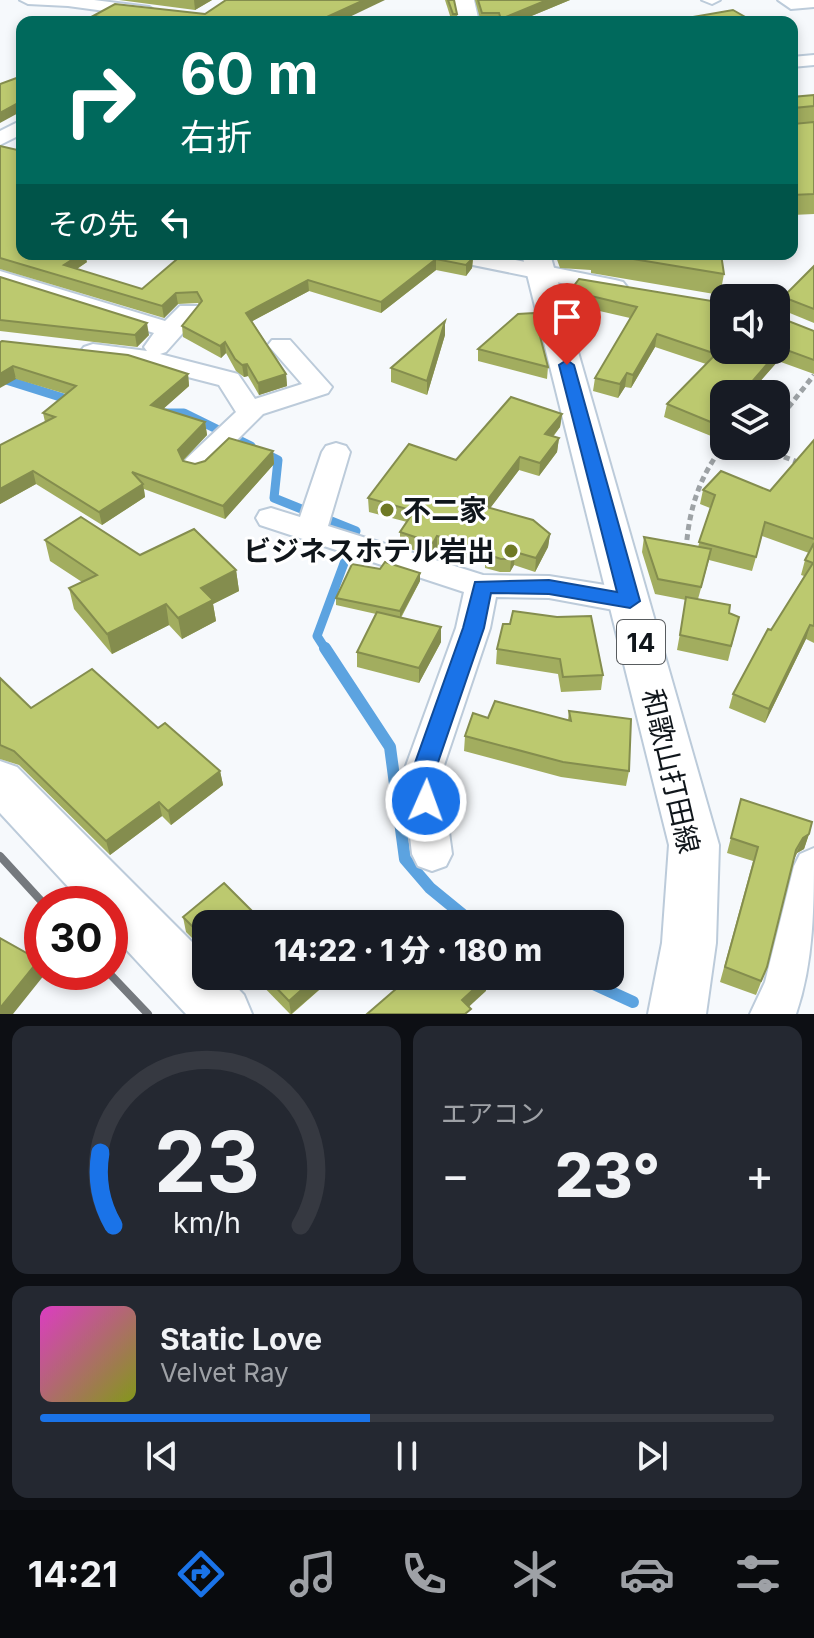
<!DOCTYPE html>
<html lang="ja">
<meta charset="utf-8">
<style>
:root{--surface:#171b24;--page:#242831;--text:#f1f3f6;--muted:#9ea1a6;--line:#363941;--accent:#1a73e8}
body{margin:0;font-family:Inter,"Noto Sans JP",sans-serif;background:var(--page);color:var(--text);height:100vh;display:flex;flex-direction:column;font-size:30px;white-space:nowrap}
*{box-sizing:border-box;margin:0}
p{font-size:26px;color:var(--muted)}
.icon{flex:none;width:44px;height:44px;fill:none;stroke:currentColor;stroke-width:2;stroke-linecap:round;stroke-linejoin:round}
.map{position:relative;height:1014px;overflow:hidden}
.sheet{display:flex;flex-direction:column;gap:12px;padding:12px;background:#0d0f14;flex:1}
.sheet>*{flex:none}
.banner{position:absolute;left:16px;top:16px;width:782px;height:244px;border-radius:16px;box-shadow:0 4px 12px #0003;background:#00695c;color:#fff;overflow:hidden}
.tools{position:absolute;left:710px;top:284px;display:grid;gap:16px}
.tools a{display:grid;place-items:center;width:80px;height:80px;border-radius:16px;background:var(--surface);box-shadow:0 4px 12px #0003;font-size:40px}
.speed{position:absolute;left:24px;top:886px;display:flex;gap:16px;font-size:40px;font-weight:700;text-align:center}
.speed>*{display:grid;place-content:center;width:104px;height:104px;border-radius:50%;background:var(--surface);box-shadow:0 4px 12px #0003;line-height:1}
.speed .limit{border:12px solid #d22;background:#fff;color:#111}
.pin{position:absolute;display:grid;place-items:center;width:68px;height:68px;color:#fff;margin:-82px -34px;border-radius:50% 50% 50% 0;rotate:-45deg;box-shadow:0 0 8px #0007}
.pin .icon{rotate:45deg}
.me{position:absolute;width:88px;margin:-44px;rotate:2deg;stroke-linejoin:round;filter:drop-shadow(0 0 6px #0008)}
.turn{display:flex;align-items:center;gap:28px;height:168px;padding:0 32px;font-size:36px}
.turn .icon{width:104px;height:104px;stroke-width:2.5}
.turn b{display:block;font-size:56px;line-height:68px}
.then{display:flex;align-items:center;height:76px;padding:0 32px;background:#0003;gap:16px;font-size:30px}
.big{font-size:60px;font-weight:800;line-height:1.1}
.sheet .widget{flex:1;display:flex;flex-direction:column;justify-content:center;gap:12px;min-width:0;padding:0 28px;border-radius:16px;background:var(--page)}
.sheet .dial{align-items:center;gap:0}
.dial svg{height:208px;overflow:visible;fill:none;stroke:var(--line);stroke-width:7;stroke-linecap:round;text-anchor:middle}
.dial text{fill:var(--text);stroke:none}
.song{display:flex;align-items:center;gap:24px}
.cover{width:96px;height:96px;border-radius:12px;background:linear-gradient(135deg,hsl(310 70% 55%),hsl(70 70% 35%))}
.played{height:8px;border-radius:4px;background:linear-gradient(90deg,var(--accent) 45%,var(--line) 45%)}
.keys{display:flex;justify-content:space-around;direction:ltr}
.heat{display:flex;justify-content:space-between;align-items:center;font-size:44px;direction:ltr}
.sheet .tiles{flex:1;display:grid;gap:12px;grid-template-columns:1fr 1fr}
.widget:last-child{grid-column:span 2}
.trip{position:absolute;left:192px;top:910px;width:432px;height:80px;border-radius:16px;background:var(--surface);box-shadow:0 4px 12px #0003;font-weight:800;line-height:80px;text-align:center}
.menu{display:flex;height:128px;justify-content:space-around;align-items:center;background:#090b0e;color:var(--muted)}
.menu .icon{width:56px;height:56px}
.menu .current{color:var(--accent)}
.menu b{font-size:36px;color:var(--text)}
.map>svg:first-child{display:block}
</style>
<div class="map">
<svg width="814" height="1014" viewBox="0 0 814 1014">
<rect width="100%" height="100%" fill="#f6f9fc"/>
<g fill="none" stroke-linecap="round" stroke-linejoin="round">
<!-- stream-far1 -->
<g stroke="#5ca3e0" stroke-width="9">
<path d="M0,378L73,401"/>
<path d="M166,413H184L251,446"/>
<path d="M264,453L278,460L274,498L356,531L317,636L326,650"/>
</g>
<!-- stream -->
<g stroke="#5ca3e0" stroke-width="12">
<path d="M325,648L390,747L405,859L430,888L474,924"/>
<path d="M576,976L633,1002"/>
</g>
<!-- minor casing -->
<g stroke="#bccbda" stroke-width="4">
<g id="minor">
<path d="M20,0H94L149,7L157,12L149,17L68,6L28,4Z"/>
<path d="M702,0H720L712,4Z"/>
<path d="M778,0H814V7L791,9Z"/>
<path d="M814,55V65L792,67V57Z"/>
<path d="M22,120V134L0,145V131Z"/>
<path d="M442,254H486L615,280L623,282L627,287L623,292L615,294L453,261Z"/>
<path d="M0,271L165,321L180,306H198L201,311L198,316L166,352L160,354L238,374L255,399L302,384L268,345L272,340H290L332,387L328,393L263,414L206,471L196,474L186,471L182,465L186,459L236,412L219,385L149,367L84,357L80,352L84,347L93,344L147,351L144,347L154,333L0,284Z"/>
<path d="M336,443L346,446L350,452L328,526L483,575L549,576L630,589L642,593L646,601L642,609L630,613L549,598L496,597L490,628L441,774L452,854L446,866L432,871L418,866L412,854L403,774L456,628L464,592L260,525L256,518L260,511L271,508L300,517L322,452L326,446Z"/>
<path d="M814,848C814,905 814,962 796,1014H750L765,982L794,866L800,854Z"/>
</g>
</g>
<!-- major casing -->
<g stroke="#bccbda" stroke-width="4">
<g id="major">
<path d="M454,0H474L479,22H459Z"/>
<path d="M522,254H550L719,845L716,943L706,1014H648L662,943L669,845Z"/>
<path d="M0,761L17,767L206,956V976H226L244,995L252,1014H186L110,932V904H84L0,813Z"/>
</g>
</g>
<!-- path -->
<g stroke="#9da2a5" stroke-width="5" stroke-dasharray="6 4" stroke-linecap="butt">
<path d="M776,423L814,375"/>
<path d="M756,446L800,463"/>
<path d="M686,550C689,509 699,477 724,445"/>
</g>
<!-- minor -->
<use href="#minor" fill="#fff" fill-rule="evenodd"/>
<!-- major -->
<use href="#major" fill="#fff" fill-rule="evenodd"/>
<!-- rail -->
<g stroke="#75797e" stroke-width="8">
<path d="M0,856L44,904"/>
<path d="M108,972L148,1014"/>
</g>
</g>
<!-- wall -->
<g fill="#a2ad5f">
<path d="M119,0H212L195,10Z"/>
<path d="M445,0H454L457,14V22H452Z"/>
<path d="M475,0H570L517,22H481Z"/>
<path d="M205,14L339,22H94L93,16Z"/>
<path d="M814,95V214L792,215V97Z"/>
<path d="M0,146L22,254L87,262L77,269L142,289L183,254L473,258L472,268L466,276L436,270L381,313L309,291L252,321L286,374L287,386L259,395L248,376L244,377L236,371L226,353L221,358L183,337L182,326L199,305L198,303L178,304L164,318L0,269Z"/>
<path d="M555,254H721L724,274L720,295L591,273V270L560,268Z"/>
<path d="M814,266V323L780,309L783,297Z"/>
<path d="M0,277L149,335L137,347L0,331Z"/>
<path d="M579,279L724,350L778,317L814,331V374L778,361L755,387L764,391L763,394H724V430L716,438L664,417L667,404L706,364L655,347L631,388L625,387L618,398L593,391L595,378L630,318L569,304L570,291Z"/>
<path d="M445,321V335L427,395L391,382V368Z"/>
<path d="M0,342L188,374L189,386L163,409L205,422L207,435L183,461L195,464L273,451L274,464L225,519L144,489L145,497L102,525L36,484L0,504V445L45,422L43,413L66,394L16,379Z"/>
<path d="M478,349L548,367L547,379L478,361Z"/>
<path d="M562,414L560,427L553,437L559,438L557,452L539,476L519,470L490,508L550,534L548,547L535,572L514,565L510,572H500L485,568V564L437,549L433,556L400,546V532L407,522L369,512L368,498Z"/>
<path d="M814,440V643L806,639L765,723L729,708L733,694L804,576L801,575L805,560L809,553L762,536L752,571L709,560L698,599L739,617L728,661L677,650L686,600L655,594L642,552L644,537L698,547L710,508L700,504L703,490L770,491Z"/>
<path d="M45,540L236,570L239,591L213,604L216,621L182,639L169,625L112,654L74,609L69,588L82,582L50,561Z"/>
<path d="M420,581L401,618L441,627V642L419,683L357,667V652L376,614L336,605V598Z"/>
<path d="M503,624L603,675L601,690L561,692L558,674L496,664L497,649Z"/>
<path d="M0,678L31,708L158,728L220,771L223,785L171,825L162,816L110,855L19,765L0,759Z"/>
<path d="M569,711L629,771L626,786L561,777L464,751L465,736L488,718L568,720Z"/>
<path d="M741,799L809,834L804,849L797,853L794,859L767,967L756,995L720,982L753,861L727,853Z"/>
<path d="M183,917L265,924L206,952L186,932Z"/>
<path d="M253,976H335L292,1014H290Z"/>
</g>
<!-- shaded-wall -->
<g fill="#848d4e">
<path d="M194,0H212L195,10Z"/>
<path d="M364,0H385L339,22H316Z"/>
<path d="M547,0H570L517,22H501V19Z"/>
<path d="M22,101V111L0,123V113Z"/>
<path d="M81,254H85L87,262L66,276L64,265Z"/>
<path d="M473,258L472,268L466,276V265Z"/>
<path d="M436,259V270L381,313V302Z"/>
<path d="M308,280L309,291L247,324L246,313Z"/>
<path d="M176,293L178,304L164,318L162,306Z"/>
<path d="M445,321V335L427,395V381Z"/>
<path d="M147,323L149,335L137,347L135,335Z"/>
<path d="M657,334L655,347L631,388L633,375Z"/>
<path d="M225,342L226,353L221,358L220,346Z"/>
<path d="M781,348L778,361L749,394V385Z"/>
<path d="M247,364L248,376L244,377L242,365Z"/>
<path d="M13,366L16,379L0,388V374Z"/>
<path d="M627,373L625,387L618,398L620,384Z"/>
<path d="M188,374L189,386L153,418L151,405Z"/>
<path d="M286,374L287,386L259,395L258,383Z"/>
<path d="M562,414L560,427L544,447L545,434Z"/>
<path d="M724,420V430L716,438L718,425Z"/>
<path d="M205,422L207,435L180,463L178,450Z"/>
<path d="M559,438L557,452L539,476L540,463Z"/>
<path d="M273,451L274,464L225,519L223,506Z"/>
<path d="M520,457L519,470L482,519L483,506Z"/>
<path d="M33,471L36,484L0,504V489Z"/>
<path d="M143,484L145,497L102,525L99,512Z"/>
<path d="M550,534L548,547L535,572L536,558Z"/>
<path d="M437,536V549L433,556V543Z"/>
<path d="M515,552L514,565L510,572L511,559Z"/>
<path d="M236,570L239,591L213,604L216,621L182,639L178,618L201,588Z"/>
<path d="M420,573V581L400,618V611Z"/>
<path d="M166,604L169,625L112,654L107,634Z"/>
<path d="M810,625L806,639L765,723L769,709Z"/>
<path d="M441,627V642L419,683V668Z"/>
<path d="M220,771L223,785L171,825L168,811Z"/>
<path d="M159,802L162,816L110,855L106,841Z"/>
<path d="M809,834L804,849L797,853L791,865L803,838Z"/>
<path d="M39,960L42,967V972H44L45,974L13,1014H0V1008Z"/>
<path d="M317,976H335L291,1014L289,1001Z"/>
<path d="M487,977L486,991L461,1014L462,1000Z"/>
</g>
<!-- building -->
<g fill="#bcc96f" stroke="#848d4e" stroke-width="2">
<path d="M226,0H364L316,22H131L93,16L115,4L205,14Z"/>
<path d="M448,0H454L457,14H453Z"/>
<path d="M478,0H547L501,19L499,13H482Z"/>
<path d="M733,10L754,22H626L658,17H693Z"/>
<path d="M22,76V101L0,113V84Z"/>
<path d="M814,95V106L794,108V124L814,122V194L792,195V97Z"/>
<path d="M0,146L22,151V254H81L64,265L142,289L183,254H459L473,258L466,265L436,259L381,302L308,280L246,313L286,374L258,383L247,364L242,365L235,359L225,342L220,346L182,326L202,301L197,292L176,293L162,306L0,258Z"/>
<path d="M603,254H721L724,274Z"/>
<path d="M814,266V309L783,297Z"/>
<path d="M0,277L147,323L135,335L0,320Z"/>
<path d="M579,279L724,303V350H776V305L778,317L814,331V360L781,348L749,385L764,391L761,394H724V420L718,425L667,404L716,354L657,334L633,375L627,373L620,384L595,378L637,307L570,291Z"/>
<path d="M534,313L548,367L478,349L518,314Z"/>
<path d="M445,321L427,381L391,368Z"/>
<path d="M2,341L128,355L188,374L151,405L205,422L178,450L183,461L195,464L205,461L229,438L273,451L223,506L132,472L143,484L99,512L33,471L0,489V445L55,417L43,413L76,386L13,366L0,374V342Z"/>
<path d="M511,397L562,414L545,434L559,438L540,463L520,457L483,506L533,520L550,534L536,558L515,552L511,559H501L486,554L487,551L437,536L433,543L400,532L414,511L368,498L409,444L456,460Z"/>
<path d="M814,440V539L765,522L756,557L699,542L715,495L703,490L721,471L770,491Z"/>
<path d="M81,517L140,555L194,529L236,570L201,588L213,600L178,618L166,604L107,634L69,588L97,575L45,540Z"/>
<path d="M644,537L711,549L701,587L658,579Z"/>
<path d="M814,543V626L810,625L769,709L733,694L768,629L771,630L813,563L805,560Z"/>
<path d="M385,562L420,573L400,611L336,598L352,564L380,569Z"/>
<path d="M686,597L730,605L729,613L739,617L731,646L680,635Z"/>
<path d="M513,611L557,617L591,616L603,675L563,677L560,659L497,649L503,624H510Z"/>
<path d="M377,612L441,627L419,668L357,652Z"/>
<path d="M92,669L158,728L165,723L220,771L168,811L159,802L106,841L14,751L0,745V678L31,708Z"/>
<path d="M495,701L571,721L569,711L631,719L629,771L563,762L465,736L473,713L488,718Z"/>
<path d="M741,799L812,822L809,834L803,838L796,850L767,967L761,981L725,967L758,847L731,838Z"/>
<path d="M224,883L265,924H206V953L205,939L183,917Z"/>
<path d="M293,915L302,924H283Z"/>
<path d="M0,938L39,960L0,1008Z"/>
<path d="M265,976H317L289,1001Z"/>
<path d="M411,976H486L487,977L462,1000L471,1009L465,1014H367Z"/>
</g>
<!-- route -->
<path fill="#1a73e8" stroke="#114b97" stroke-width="2" d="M567,360L574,365L640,601L630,608L549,594L491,593L484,628L434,774L437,801L434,808L426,811L417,808L411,774L463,628L475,582L549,580L617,592L559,365Z"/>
<!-- markers -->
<g fill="#6f7924" stroke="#fff" stroke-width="3">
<circle cx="387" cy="510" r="8"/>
<circle cx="511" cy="551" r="8"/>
</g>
<g text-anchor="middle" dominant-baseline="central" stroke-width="6" stroke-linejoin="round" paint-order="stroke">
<!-- shield labels -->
<rect fill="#fff" stroke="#585c5f" stroke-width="2" x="617" y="620" width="48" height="44" rx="6"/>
<g font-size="26" font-weight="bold" fill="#10161b">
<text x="641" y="642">14</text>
</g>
<!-- poi labels -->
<g font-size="28" font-weight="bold" fill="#10161b" stroke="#fff" text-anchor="start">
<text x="403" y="510">不二家</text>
<text x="495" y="551" text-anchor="end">ビジネスホテル岩出</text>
</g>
<!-- street labels -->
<g font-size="28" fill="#10161b" stroke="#fff">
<text transform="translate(671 771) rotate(77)">和歌山打田線</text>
</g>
</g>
</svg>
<div class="tools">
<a><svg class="icon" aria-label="sound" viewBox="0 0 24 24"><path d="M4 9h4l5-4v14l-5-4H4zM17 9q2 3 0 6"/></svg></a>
<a><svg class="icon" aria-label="layers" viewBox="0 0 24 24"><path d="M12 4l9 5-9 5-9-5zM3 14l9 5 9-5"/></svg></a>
</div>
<div class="speed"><div class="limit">30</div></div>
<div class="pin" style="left:567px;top:365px;background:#d93025"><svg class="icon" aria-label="arrive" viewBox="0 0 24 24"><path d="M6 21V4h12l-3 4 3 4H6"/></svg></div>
<svg class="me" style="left:426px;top:801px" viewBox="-20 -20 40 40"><circle r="17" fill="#1a73e8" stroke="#fff" stroke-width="3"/><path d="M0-11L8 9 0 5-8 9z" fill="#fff"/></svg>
<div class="trip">14:22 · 1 分 · 180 m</div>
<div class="banner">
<div class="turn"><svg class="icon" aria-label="right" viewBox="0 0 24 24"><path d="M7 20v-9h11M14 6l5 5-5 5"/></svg><div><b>60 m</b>右折</div></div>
<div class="then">その先<svg class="icon" aria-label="left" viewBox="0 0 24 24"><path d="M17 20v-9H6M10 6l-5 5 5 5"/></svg></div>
</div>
</div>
<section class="sheet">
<div class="tiles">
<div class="widget dial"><svg viewBox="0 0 100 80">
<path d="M14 69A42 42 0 1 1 86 69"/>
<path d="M14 69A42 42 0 0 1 9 41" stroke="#1a73e8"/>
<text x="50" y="56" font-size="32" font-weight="700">23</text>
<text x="50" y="72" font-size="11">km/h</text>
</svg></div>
<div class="widget"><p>エアコン</p>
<div class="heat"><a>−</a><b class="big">23°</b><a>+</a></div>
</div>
<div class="widget">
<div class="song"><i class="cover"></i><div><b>Static Love</b><p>Velvet Ray</p></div></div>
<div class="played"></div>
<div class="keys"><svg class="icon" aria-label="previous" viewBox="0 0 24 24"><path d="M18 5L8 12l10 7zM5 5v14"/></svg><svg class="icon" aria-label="pause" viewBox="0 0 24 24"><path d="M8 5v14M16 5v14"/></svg><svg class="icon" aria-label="next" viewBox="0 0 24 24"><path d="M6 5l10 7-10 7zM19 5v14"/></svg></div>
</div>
</div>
</section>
<nav class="menu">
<b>14:21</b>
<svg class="icon current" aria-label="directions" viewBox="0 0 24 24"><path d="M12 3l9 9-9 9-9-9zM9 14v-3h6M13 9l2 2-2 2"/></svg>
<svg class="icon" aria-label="music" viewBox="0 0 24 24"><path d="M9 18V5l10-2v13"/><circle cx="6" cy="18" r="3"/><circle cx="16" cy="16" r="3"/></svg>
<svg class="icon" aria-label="phone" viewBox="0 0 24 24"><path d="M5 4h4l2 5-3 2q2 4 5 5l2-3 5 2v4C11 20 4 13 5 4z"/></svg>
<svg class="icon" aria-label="climate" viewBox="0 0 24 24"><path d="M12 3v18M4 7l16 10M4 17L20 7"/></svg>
<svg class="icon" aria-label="car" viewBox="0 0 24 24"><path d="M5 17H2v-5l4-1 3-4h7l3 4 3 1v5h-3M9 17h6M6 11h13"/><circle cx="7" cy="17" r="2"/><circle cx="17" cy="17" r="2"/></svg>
<svg class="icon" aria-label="filters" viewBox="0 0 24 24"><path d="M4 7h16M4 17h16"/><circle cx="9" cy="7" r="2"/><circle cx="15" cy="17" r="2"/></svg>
</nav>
